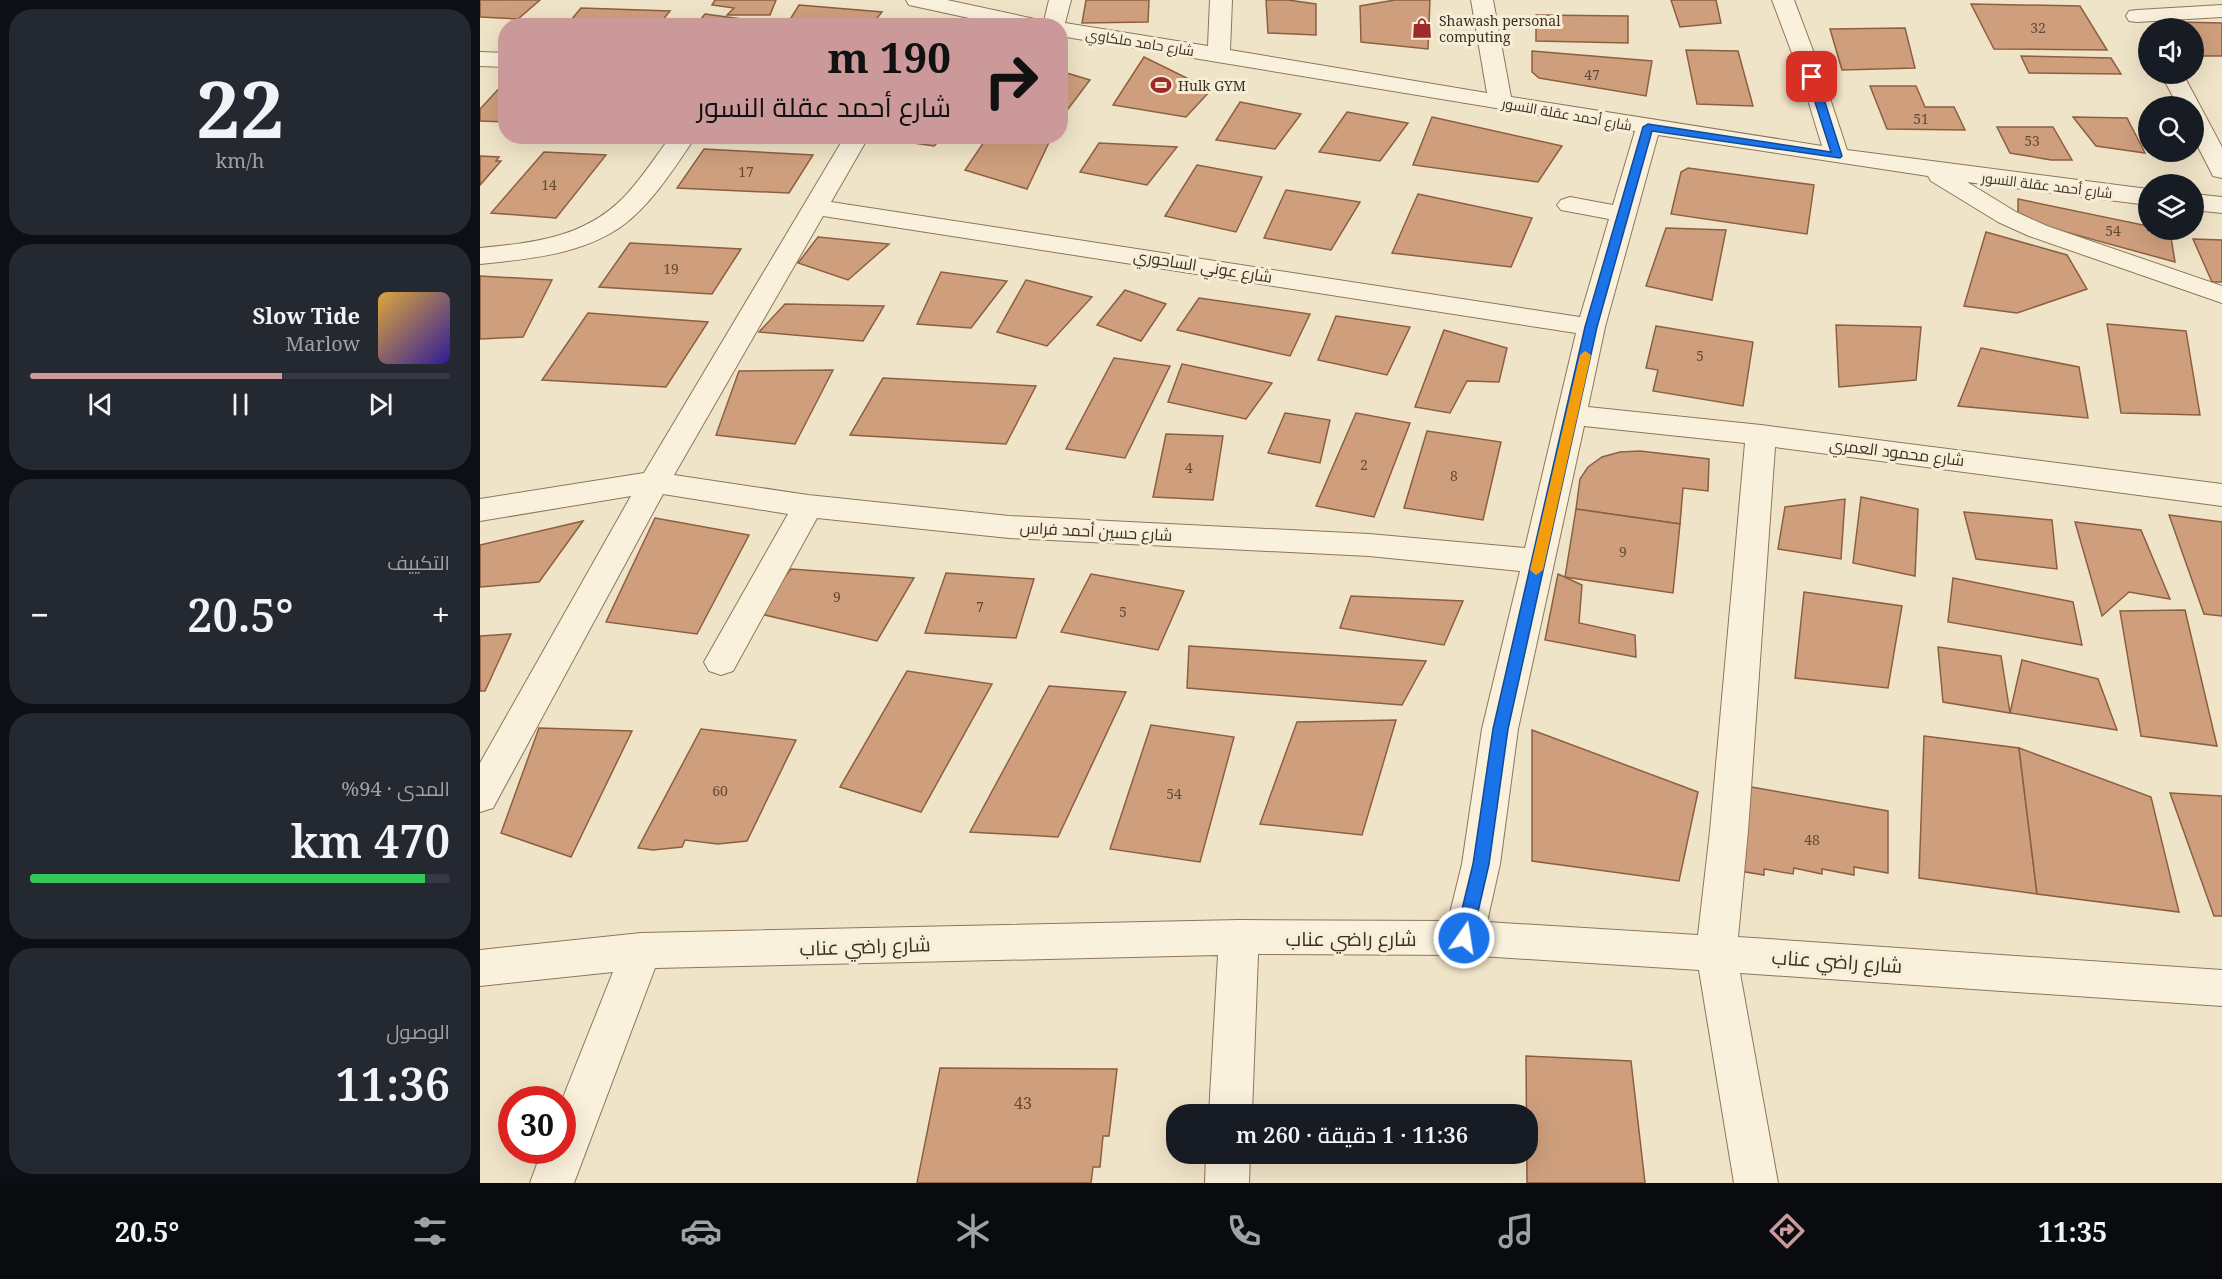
<!DOCTYPE html>
<html lang="ar">
<meta charset="utf-8">
<style>
:root{--surface:#171b24;--page:#242831;--text:#f1f3f6;--muted:#9ea1a6;--line:#363941;--accent:#cc999b}
body{margin:0;font-family:"Noto Serif",Cairo,serif;background:var(--page);color:var(--text);direction:rtl;height:100vh;display:flex;flex-direction:column;font-size:22px;white-space:nowrap}
*{box-sizing:border-box;margin:0}
p{font-size:20px;color:var(--muted)}
.icon{flex:none;width:33px;height:33px;fill:none;stroke:currentColor;stroke-width:2;stroke-linecap:round;stroke-linejoin:round}
.map{position:relative;flex:1;overflow:hidden;direction:ltr}
.sheet{display:flex;flex-direction:column;gap:9px;padding:9px;background:#0d0f14;width:480px}
.sheet>*{flex:none}
.hud{position:absolute;left:18px;top:18px;width:570px;height:126px;border-radius:24px;box-shadow:0 6px 24px #0002;direction:rtl;background:#cc999b;color:#111;overflow:hidden}
.fabs{position:absolute;left:1658px;top:18px;display:grid;gap:12px}
.fabs a{display:grid;place-items:center;width:66px;height:66px;border-radius:50%;background:var(--surface);box-shadow:0 6px 24px #0002;font-size:30px}
.speed{position:absolute;left:18px;top:1086px;display:flex;gap:12px;font-size:30px;font-weight:700;text-align:center}
.speed>*{display:grid;place-content:center;width:78px;height:78px;border-radius:50%;background:var(--surface);box-shadow:0 6px 24px #0002;line-height:1}
.speed .limit{border:9px solid #d22;background:#fff;color:#111}
.pin{position:absolute;display:grid;place-items:center;width:51px;height:51px;color:#fff;margin:-26px;border-radius:12px;box-shadow:0 3px 9px #0006}
.me{position:absolute;width:66px;margin:-33px;rotate:13deg;stroke-linejoin:round;filter:drop-shadow(0 0 4px #0008)}
.turn{display:flex;align-items:center;gap:21px;height:126px;padding:0 18px;font-size:27px}
.turn .icon{width:78px;height:78px;stroke-width:2.5}
.turn b{display:block;font-size:42px;line-height:51px}
.big{font-size:45px;font-weight:600;line-height:1.1}
.sheet .widget{flex:1;display:flex;flex-direction:column;justify-content:center;gap:9px;min-width:0;padding:0 21px;border-radius:24px;background:var(--page)}
.sheet .dial{align-items:center;gap:0}
.dial b{font-size:78px;line-height:1}
.song{display:flex;align-items:center;gap:18px}
.cover{width:72px;height:72px;border-radius:9px;background:linear-gradient(135deg,hsl(40 70% 55%),hsl(250 70% 35%))}
.played{height:6px;border-radius:3px;background:linear-gradient(90deg,var(--accent) 60%,var(--line) 60%)}
.keys{display:flex;justify-content:space-around;direction:ltr}
.heat{display:flex;justify-content:space-between;align-items:center;font-size:33px;direction:ltr}
.charge{height:9px;border-radius:4px;background:linear-gradient(90deg,#34c759 94%,var(--line) 0)}
.trip{position:absolute;left:686px;top:1104px;width:372px;height:60px;border-radius:24px;background:var(--surface);box-shadow:0 6px 24px #0002;font-weight:600;line-height:60px;text-align:center;direction:rtl}
.tab-bar{display:flex;height:96px;justify-content:space-around;align-items:center;background:#090b0e;color:var(--muted)}
.tab-bar .icon{width:42px;height:42px}
.tab-bar .selected{color:var(--accent)}
.tab-bar b{font-size:27px;color:var(--text)}
main{display:flex;flex:1;min-height:0}
.map>svg:first-child{display:block}
</style>
<main>
<div class="map">
<svg width="1742" height="1183" viewBox="0 0 1742 1183">
<rect width="100%" height="100%" fill="#f0e4c8"/>
<!-- building -->
<g fill="#cf9f7d" stroke="#8d5f41" stroke-width="1.5">
<path d="M0,0H60L38,19L0,17Z"/>
<path d="M235,0H296L290,15H247L254,8L232,5Z"/>
<path d="M606,0H669L668,22L602,23Z"/>
<path d="M786,0H808L836,4V35L788,33Z"/>
<path d="M915,0H950L948,49L881,42L880,6Z"/>
<path d="M1191,0H1236L1241,23L1200,27Z"/>
<path d="M1491,4L1600,6L1627,50L1514,49Z"/>
<path d="M319,5L402,12L391,26H306Z"/>
<path d="M101,8L190,11L178,26H86Z"/>
<path d="M225,14L284,22L282,26H215Z"/>
<path d="M1056,15L1148,16V43L1056,41Z"/>
<path d="M1698,22L1742,23V56H1722L1713,43V28H1703Z"/>
<path d="M1425,28L1435,68L1362,70L1350,29Z"/>
<path d="M1206,50L1258,51L1273,106L1217,104Z"/>
<path d="M1052,51L1172,61L1166,96L1059,78L1052,72Z"/>
<path d="M1541,56L1631,58L1641,74L1549,73Z"/>
<path d="M664,57L731,90L706,117L633,105Z"/>
<path d="M580,71L610,80L585,113H580Z"/>
<path d="M26,81V122L0,121V109Z"/>
<path d="M1390,86H1436L1445,107H1474L1485,130L1407,129Z"/>
<path d="M760,102L821,114L795,149L736,140Z"/>
<path d="M867,112L928,123L900,161L839,152Z"/>
<path d="M952,117L1082,146L1058,182L933,165Z"/>
<path d="M1593,117L1647,118L1665,153L1616,146Z"/>
<path d="M1517,127H1573L1592,160H1571L1530,153Z"/>
<path d="M76,136H134L132,139Z"/>
<path d="M407,136H464L454,146L405,139Z"/>
<path d="M508,136H572L547,189L485,170Z"/>
<path d="M619,143L697,147L667,185L600,172Z"/>
<path d="M224,149L333,155L309,193L197,188Z"/>
<path d="M64,152L126,155L76,218L11,213Z"/>
<path d="M0,156L19,157L16,161H21L0,185Z"/>
<path d="M717,165L782,177L756,232L685,216Z"/>
<path d="M1208,168L1334,185L1327,234L1191,214L1201,172Z"/>
<path d="M806,190L880,202L851,250L784,238Z"/>
<path d="M938,194L1052,218L1031,267L912,253Z"/>
<path d="M1538,199L1668,226V230L1690,231L1695,262L1538,219Z"/>
<path d="M1186,228L1246,230L1232,300L1166,286Z"/>
<path d="M1506,232L1587,255L1607,289L1537,313L1484,306Z"/>
<path d="M338,237L409,244L368,280L318,263Z"/>
<path d="M1713,239L1742,240V282H1732Z"/>
<path d="M150,243L261,249L232,294L119,287Z"/>
<path d="M461,272L527,281L491,328L437,324Z"/>
<path d="M0,276L72,280L43,337L0,339Z"/>
<path d="M546,280L612,297L567,346L517,332Z"/>
<path d="M645,290L686,304L661,341L617,325Z"/>
<path d="M719,298L830,314L810,356L697,330Z"/>
<path d="M305,304L404,306L383,341L279,332Z"/>
<path d="M108,313L228,322L186,387L62,380Z"/>
<path d="M856,316L930,327L907,375L838,360Z"/>
<path d="M1627,324L1706,331L1720,415L1641,413Z"/>
<path d="M1356,325L1441,327L1436,380L1359,387Z"/>
<path d="M1176,326L1273,342L1263,406L1173,391L1178,370L1166,368Z"/>
<path d="M964,330L1027,348L1019,382L987,381L970,413L935,407Z"/>
<path d="M1501,348L1599,367L1608,418L1478,406Z"/>
<path d="M634,358L690,366L645,458L586,449Z"/>
<path d="M702,364L792,383L766,419L688,402Z"/>
<path d="M353,370L315,444L236,435L259,371Z"/>
<path d="M403,378L556,386L526,444L370,435Z"/>
<path d="M805,413L850,420L840,463L788,453Z"/>
<path d="M876,413L930,423L894,517L836,506Z"/>
<path d="M947,431L1021,442L1003,520L924,508Z"/>
<path d="M686,434L743,436L733,500L673,497Z"/>
<path d="M1160,451L1229,459L1228,491L1203,488L1200,524L1096,509L1100,479L1108,467L1122,457L1140,452Z"/>
<path d="M1381,497L1438,509L1435,576L1373,563Z"/>
<path d="M1365,499L1361,559L1298,549L1305,507Z"/>
<path d="M1096,509L1200,524L1193,593L1085,577Z"/>
<path d="M1484,512L1572,520L1577,569L1496,559Z"/>
<path d="M1689,515L1742,522V616L1724,614Z"/>
<path d="M175,518L269,535L217,634L126,622Z"/>
<path d="M103,521L59,582L0,587V545Z"/>
<path d="M1595,522L1661,530L1690,599L1649,592L1622,616Z"/>
<path d="M311,569L434,578L397,641L276,613Z"/>
<path d="M466,573L554,579L536,638L445,633Z"/>
<path d="M611,574L704,591L678,650L581,632Z"/>
<path d="M1078,574L1102,585L1099,623L1155,635L1156,657L1065,640Z"/>
<path d="M1473,578L1593,602L1602,645L1468,622Z"/>
<path d="M1324,592L1422,606L1408,688L1315,678Z"/>
<path d="M871,596L983,601L964,645L860,628Z"/>
<path d="M1705,610L1737,746L1661,736L1640,611Z"/>
<path d="M31,634L5,691H0V636Z"/>
<path d="M709,646L946,661L922,705L707,688Z"/>
<path d="M1458,647L1521,656L1530,713L1463,702Z"/>
<path d="M1542,660L1618,679L1637,730L1530,713Z"/>
<path d="M427,671L512,684L441,812L360,787Z"/>
<path d="M569,686L646,692L578,837L490,832Z"/>
<path d="M916,720L882,835L780,824L817,722Z"/>
<path d="M671,725L754,737L720,862L630,849Z"/>
<path d="M59,728L152,731L91,857L21,833Z"/>
<path d="M221,729L316,740L267,841L238,844L205,840L202,847L173,850L158,848Z"/>
<path d="M1052,730L1218,792L1199,881L1052,861Z"/>
<path d="M1444,736L1539,748L1557,894L1439,878Z"/>
<path d="M1539,748L1671,797L1699,912L1557,894Z"/>
<path d="M1260,785L1408,811V873L1374,867V875L1342,869V874L1314,868L1313,874L1284,869V875L1254,870Z"/>
<path d="M1690,793L1742,796V916H1734Z"/>
<path d="M1046,1056L1151,1061L1165,1183H1047Z"/>
<path d="M460,1068L637,1069L629,1136H623L620,1167H613L611,1183H437Z"/>
</g>
<g fill="none" stroke-linecap="round" stroke-linejoin="round">
<!-- minor casing -->
<g stroke="#8d765c" stroke-width="2">
<g id="minor">
<path d="M426,0H467L564,21L569,0H591L585,23L728,46L730,0H752L750,50L1007,93L991,0H1013L1031,97L1342,146L1321,77L1292,0H1314L1343,77L1367,150L1668,189V205L1487,182L1536,212L1567,226L1742,286V303L1549,236L1518,222L1451,181L1448,176L1178,135L1125,327L1108,407L1281,425L1742,484V506L1295,447L1268,831L1258,937L1742,970V1006L1260,973L1298,1183H1254L1219,970L984,955L778,954L772,1114H729L738,955L175,968L94,1183H50L62,1150H82V1100L133,972L0,986V950L161,933L759,920L968,921L982,864L1002,729L1040,571L889,556L529,538L337,518L253,671L241,675L229,671L224,662L308,514L183,494L13,808L0,812V763L151,496L0,521V499L164,473L365,136H389L351,202L1100,317L1129,219L1081,210L1077,205L1081,200L1090,197L1133,205L1155,131L580,36V26H526L429,5ZM343,216L1096,333L1045,548L889,534L529,516L328,495L194,475ZM1104,426L1265,443L1230,831L1218,935L1007,922L1020,864L1038,729Z"/>
<path d="M1742,5V17L1657,22L1649,21L1646,16L1649,11L1657,10Z"/>
<path d="M0,52L26,53V67L0,66Z"/>
<path d="M1681,74H1703L1742,147V178L1733,176L1713,137V106H1698Z"/>
<path d="M191,136H216C195,167 172,204 142,226C101,255 48,259 0,264V248C52,243 103,238 142,199C161,180 175,157 191,136Z"/>
<path d="M1713,194L1742,197V213L1713,210Z"/>
<path d="M726,1154H770L769,1183H725Z"/>
</g>
</g>
<!-- minor -->
<use href="#minor" fill="#faf1dc" fill-rule="evenodd"/>
</g>
<!-- route -->
<path fill="#1a73e8" stroke="#114b97" stroke-width="1.5" d="M1332,74L1337,77L1362,156L1360,158L1172,131L1117,327L1028,729L1009,864L992,938L990,943L984,945L978,943L975,938L993,864L1013,729L1105,327L1163,127L1168,124L1351,152L1327,77Z"/>
<!-- slow -->
<path fill="#f59e0b" d="M1105,351L1111,355L1063,570L1056,575L1050,570L1100,355Z"/>
<!-- icons -->
<defs>
<g id="shop-bare" transform="scale(1.62)"><path d="M-5-2.5h2.3a2.7 3.5 0 0 1 5.4 0H5L5.5 6h-11ZM-1.5-2.5h3a1.5 2.3 0 0 0-3 0Z" fill="#9e2a2b" stroke="#f7eed8" stroke-width="2.5" paint-order="stroke"/></g>
<g id="stadium-bare" transform="scale(1.62)"><path d="M0-5a6.5 5 0 1 0 0 10a6.5 5 0 1 0 0-10ZM-3.5-1.8h7v3.6h-7Z" fill="#9e2a2b" stroke="#f7eed8" stroke-width="2.5" paint-order="stroke"/></g>
</defs>
<g fill-rule="evenodd">
<use href="#shop-bare" x="942" y="28"/>
<use href="#stadium-bare" x="681" y="85"/>
</g>
<g text-anchor="middle" dominant-baseline="central" stroke-width="6" stroke-linejoin="round" paint-order="stroke">
<!-- far-poi labels -->
<g font-size="14" fill="#3d2e20" stroke="#f7eed8" text-anchor="start">
<text x="959" y="20">Shawash personal<tspan x="959" dy="16">computing</tspan></text>
<text x="698" y="85">Hulk GYM</text>
</g>
<!-- number labels -->
<g font-size="14" fill="#624a37">
<text x="1558" y="27">32</text>
<text x="1112" y="74">47</text>
<text x="1441" y="118">51</text>
<text x="1552" y="140">53</text>
<text x="266" y="171">17</text>
<text x="69" y="184">14</text>
<text x="1633" y="230">54</text>
<text x="191" y="268">19</text>
<text x="1220" y="355">5</text>
<text x="884" y="464">2</text>
<text x="709" y="467">4</text>
<text x="974" y="475">8</text>
<text x="1143" y="551">9</text>
<text x="357" y="596">9</text>
<text x="500" y="606">7</text>
<text x="643" y="611">5</text>
<text x="240" y="790">60</text>
<text x="694" y="793">54</text>
<text x="1332" y="839">48</text>
</g>
<!-- far-street labels -->
<g font-size="14" fill="#3d2e20" stroke="#f7eed8">
<text transform="translate(660 42) rotate(9)">شارع حامد ملكاوي</text>
<text transform="translate(1087 114) rotate(10)">شارع أحمد عقلة النسور</text>
<text transform="translate(1567 185) rotate(7)">شارع أحمد عقلة النسور</text>
</g>
<!-- street labels -->
<g font-size="16" fill="#3d2e20" stroke="#f7eed8">
<text transform="translate(723 266) rotate(9)">شارع عوني الساحوري</text>
<text transform="translate(1417 452) rotate(7)">شارع محمود العمري</text>
<text transform="translate(616 531) rotate(3)">شارع حسين أحمد فراس</text>
</g>
<!-- near-number labels -->
<g font-size="16" fill="#624a37">
<text x="543" y="1103">43</text>
</g>
<!-- near-street labels -->
<g font-size="20" fill="#3d2e20" stroke="#f7eed8">
<text x="871" y="938">شارع راضي عناب</text>
<text transform="translate(385 946) rotate(-2)">شارع راضي عناب</text>
<text transform="translate(1357 961) rotate(4)">شارع راضي عناب</text>
</g>
</g>
</svg>
<div class="fabs">
<a><svg class="icon" aria-label="sound" viewBox="0 0 24 24"><path d="M4 9h4l5-4v14l-5-4H4zM17 9q2 3 0 6"/></svg></a>
<a><svg class="icon" aria-label="search" viewBox="0 0 24 24"><circle cx="10" cy="10" r="6"/><path d="M15 15l6 6"/></svg></a>
<a><svg class="icon" aria-label="layers" viewBox="0 0 24 24"><path d="M12 4l9 5-9 5-9-5zM3 14l9 5 9-5"/></svg></a>
</div>
<div class="speed"><div class="limit">30</div></div>
<div class="pin" style="left:1332px;top:77px;background:#d93025"><svg class="icon" aria-label="arrive" viewBox="0 0 24 24"><path d="M6 21V4h12l-3 4 3 4H6"/></svg></div>
<svg class="me" style="left:984px;top:938px" viewBox="-20 -20 40 40"><circle r="17" fill="#1a73e8" stroke="#fff" stroke-width="3"/><path d="M0-11L8 9 0 5-8 9z" fill="#fff"/></svg>
<div class="trip">11:36 · 1 دقيقة · 260 m</div>
<div class="hud">
<div class="turn"><svg class="icon" aria-label="right" viewBox="0 0 24 24"><path d="M7 20v-9h11M14 6l5 5-5 5"/></svg><div><b>190 m</b>شارع أحمد عقلة النسور</div></div>
</div>
</div>
<section class="sheet">
<div class="widget dial"><b>22</b><p>km/h</p></div>
<div class="widget">
<div class="song"><i class="cover"></i><div><b>Slow Tide</b><p>Marlow</p></div></div>
<div class="played"></div>
<div class="keys"><svg class="icon" aria-label="previous" viewBox="0 0 24 24"><path d="M18 5L8 12l10 7zM5 5v14"/></svg><svg class="icon" aria-label="pause" viewBox="0 0 24 24"><path d="M8 5v14M16 5v14"/></svg><svg class="icon" aria-label="next" viewBox="0 0 24 24"><path d="M6 5l10 7-10 7zM19 5v14"/></svg></div>
</div>
<div class="widget"><p>التكييف</p>
<div class="heat"><a>−</a><b class="big">20.5°</b><a>+</a></div>
</div>
<div class="widget"><p>المدى · 94%</p><b class="big">470 km</b><div class="charge"></div></div>
<div class="widget"><p>الوصول</p><b class="big">11:36</b></div>
</section>
</main>
<nav class="tab-bar">
<b>11:35</b>
<svg class="icon selected" aria-label="directions" viewBox="0 0 24 24"><path d="M12 3l9 9-9 9-9-9zM9 14v-3h6M13 9l2 2-2 2"/></svg>
<svg class="icon" aria-label="music" viewBox="0 0 24 24"><path d="M9 18V5l10-2v13"/><circle cx="6" cy="18" r="3"/><circle cx="16" cy="16" r="3"/></svg>
<svg class="icon" aria-label="phone" viewBox="0 0 24 24"><path d="M5 4h4l2 5-3 2q2 4 5 5l2-3 5 2v4C11 20 4 13 5 4z"/></svg>
<svg class="icon" aria-label="climate" viewBox="0 0 24 24"><path d="M12 3v18M4 7l16 10M4 17L20 7"/></svg>
<svg class="icon" aria-label="car" viewBox="0 0 24 24"><path d="M5 17H2v-5l4-1 3-4h7l3 4 3 1v5h-3M9 17h6M6 11h13"/><circle cx="7" cy="17" r="2"/><circle cx="17" cy="17" r="2"/></svg>
<svg class="icon" aria-label="filters" viewBox="0 0 24 24"><path d="M4 7h16M4 17h16"/><circle cx="9" cy="7" r="2"/><circle cx="15" cy="17" r="2"/></svg>
<b>20.5°</b>
</nav>
